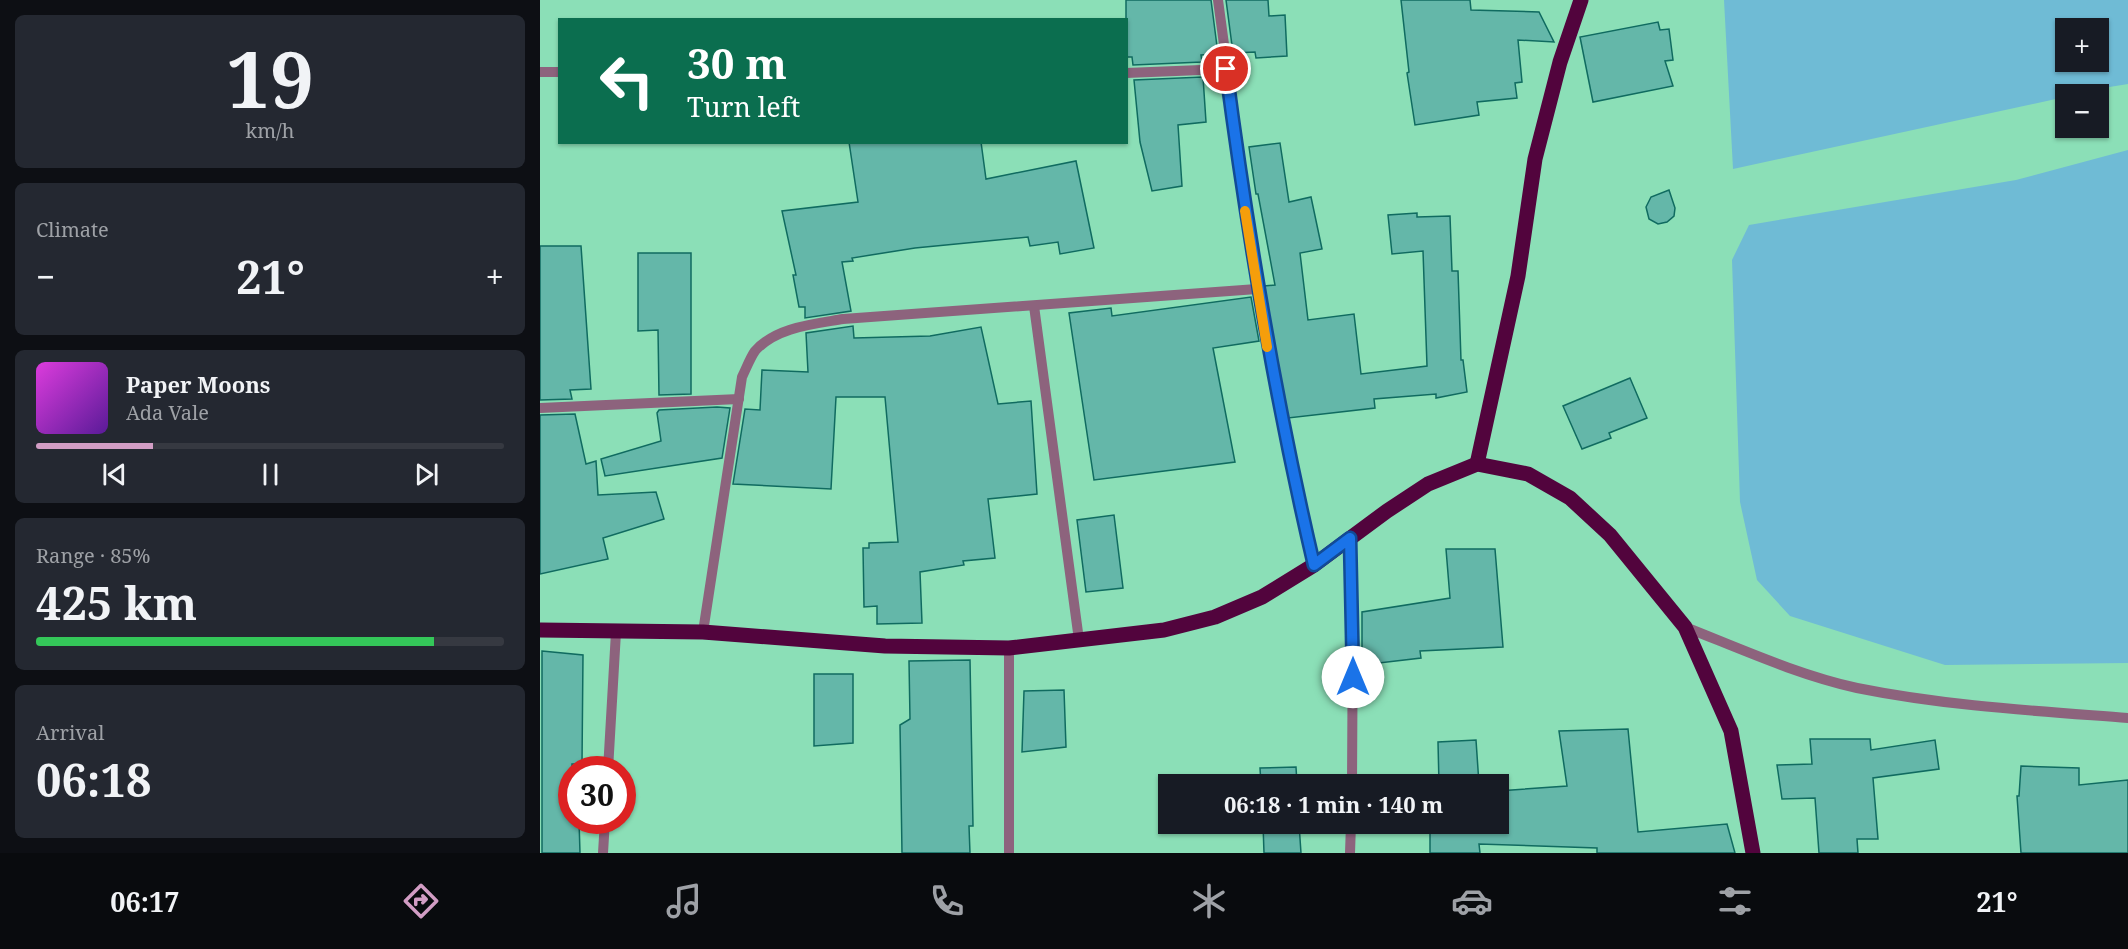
<!DOCTYPE html>
<meta charset="utf-8">
<style>
:root{--surface:#171b24;--page:#242831;--text:#f1f3f6;--muted:#9ea1a6;--line:#363941;--accent:#d29dc4}
body{margin:0;font-family:"Noto Serif",serif;background:var(--page);color:var(--text);height:100vh;display:flex;flex-direction:column;font-size:22px;white-space:nowrap}
*{box-sizing:border-box;margin:0}
p{font-size:20px;color:var(--muted)}
.icon{flex:none;width:33px;height:33px;fill:none;stroke:currentColor;stroke-width:2;stroke-linecap:round;stroke-linejoin:round}
.map{position:relative;flex:1;overflow:hidden}
.panel{display:flex;flex-direction:column;gap:15px;padding:15px;background:#0d0f14;width:540px}
.panel>*{flex:none}
.hud{position:absolute;left:18px;top:18px;width:570px;height:126px;border-radius:0px;box-shadow:0 2px 4px #0004;background:#0b6e4f;color:#fff;overflow:hidden}
.controls{position:absolute;left:1515px;top:18px;display:grid;gap:12px}
.controls a{display:grid;place-items:center;width:54px;height:54px;border-radius:0px;background:var(--surface);box-shadow:0 2px 4px #0004;font-size:30px}
.speed{position:absolute;left:18px;top:756px;display:flex;gap:12px;font-size:30px;font-weight:700;text-align:center}
.speed>*{display:grid;place-content:center;width:78px;height:78px;border-radius:50%;background:var(--surface);box-shadow:0 2px 4px #0004;line-height:1}
.speed .limit{border:9px solid #d22;background:#fff;color:#111}
.pin{position:absolute;display:grid;place-items:center;width:51px;height:51px;color:#fff;margin:-26px;border:3px solid #fff;border-radius:50%;box-shadow:0 2px 6px #0007}
.me{position:absolute;width:66px;margin:-33px;rotate:0deg;stroke-linejoin:round;filter:drop-shadow(0 0 4px #0008)}
.turn{display:flex;align-items:center;gap:21px;height:126px;padding:0 30px;font-size:27px}
.turn .icon{width:78px;height:78px;stroke-width:2.5}
.turn b{display:block;font-size:42px;line-height:51px}
.big{font-size:45px;font-weight:700;line-height:1.1}
.panel .widget{flex:1;display:flex;flex-direction:column;justify-content:center;gap:9px;min-width:0;padding:0 21px;border-radius:9px;background:var(--page)}
.panel .dial{align-items:center;gap:0}
.dial b{font-size:78px;line-height:1}
.song{display:flex;align-items:center;gap:18px}
.cover{width:72px;height:72px;border-radius:9px;background:linear-gradient(135deg,hsl(300 70% 55%),hsl(270 70% 35%))}
.played{height:6px;border-radius:3px;background:linear-gradient(90deg,var(--accent) 25%,var(--line) 25%)}
.keys{display:flex;justify-content:space-around;direction:ltr}
.heat{display:flex;justify-content:space-between;align-items:center;font-size:33px;direction:ltr}
.charge{height:9px;border-radius:4px;background:linear-gradient(90deg,#34c759 85%,var(--line) 0)}
.trip{position:absolute;left:618px;top:774px;width:351px;height:60px;border-radius:0px;background:var(--surface);box-shadow:0 2px 4px #0004;font-weight:700;line-height:60px;text-align:center}
.tab-bar{display:flex;height:96px;justify-content:space-around;align-items:center;background:#090b0e;color:var(--muted)}
.tab-bar .icon{width:42px;height:42px}
.tab-bar .selected{color:var(--accent)}
.tab-bar b{font-size:27px;color:var(--text)}
main{display:flex;flex:1;min-height:0}
.map>svg:first-child{display:block}
</style>
<main>
<section class="panel">
<div class="widget dial"><b>19</b><p>km/h</p></div>
<div class="widget"><p>Climate</p>
<div class="heat"><a>−</a><b class="big">21°</b><a>+</a></div>
</div>
<div class="widget">
<div class="song"><i class="cover"></i><div><b>Paper Moons</b><p>Ada Vale</p></div></div>
<div class="played"></div>
<div class="keys"><svg class="icon" aria-label="previous" viewBox="0 0 24 24"><path d="M18 5L8 12l10 7zM5 5v14"/></svg><svg class="icon" aria-label="pause" viewBox="0 0 24 24"><path d="M8 5v14M16 5v14"/></svg><svg class="icon" aria-label="next" viewBox="0 0 24 24"><path d="M6 5l10 7-10 7zM19 5v14"/></svg></div>
</div>
<div class="widget"><p>Range · 85%</p><b class="big">425 km</b><div class="charge"></div></div>
<div class="widget"><p>Arrival</p><b class="big">06:18</b></div>
</section>
<div class="map">
<svg width="1588" height="853" viewBox="0 0 1588 853">
<rect width="100%" height="100%" fill="#8bdfb7"/>
<!-- water -->
<g fill="#6fbbd5" fill-rule="evenodd">
<path d="M1184,0H1588V84L1526,94L1525,97L1193,169ZM1526,28H1558V62H1526Z"/>
<path d="M1588,150V663L1405,665L1250,616L1217,580L1200,502L1192,260L1209,225L1476,180Z"/>
</g>
<!-- building -->
<g fill="#64b7a9" stroke="#106b60" stroke-width="1.5">
<path d="M586,0H671L678,54L661,55L662,62L593,65L592,57H586Z"/>
<path d="M686,0H728L729,16L745,15L747,56L716,58L715,52L693,53Z"/>
<path d="M861,0H930L931,10L999,12L1014,42L978,40L982,82L975,83L977,98L937,102L939,115L875,125L867,73L869,72Z"/>
<path d="M1118,22L1120,30L1129,29L1133,60L1125,61L1133,86L1053,102L1040,37Z"/>
<path d="M663,77L666,122L638,125L642,186L612,191L600,142L594,80Z"/>
<path d="M309,142H441L446,179L536,161L554,248L520,254L518,242L490,246L488,237L375,248L312,258L313,261L302,262L311,311L265,318V307H259L253,275H256L242,211L318,202Z"/>
<path d="M740,143L749,202L771,197L782,249L760,253L768,320L814,314L821,374L887,366L883,251L852,254L848,215L877,213V217L910,216L912,271H918L921,360H923L927,392L896,398V394L834,399L835,408L748,418L724,286L735,285L718,194H716L709,147Z"/>
<path d="M1129,190L1135,208L1134,216L1127,222L1118,224L1109,219L1106,207L1111,197Z"/>
<path d="M0,246H41L51,389L30,390L32,399L0,400Z"/>
<path d="M98,253H151V394L119,395L118,330L98,331Z"/>
<path d="M711,297L719,341L673,348L695,462L554,480L529,313L571,308L572,316Z"/>
<path d="M313,326L314,338L390,336L441,327L458,404L491,401L497,494L448,499L455,558L423,561L424,565L380,572L382,623L337,624V606L324,607L323,548H329V543L358,542L345,397H296L291,489L193,484L205,409L220,410L222,370L268,372L266,333Z"/>
<path d="M1090,378L1107,418L1069,433L1071,438L1042,449L1023,406Z"/>
<path d="M177,407L190,408L182,458L65,476L61,459L121,441L117,413L119,410Z"/>
<path d="M35,414L46,464L56,461L58,495L116,492L124,519L63,538L68,559L0,574V415Z"/>
<path d="M574,515L583,588L546,592L537,520Z"/>
<path d="M906,549H955L963,647L880,651L881,658L822,665V612L910,598Z"/>
<path d="M2,651L43,655L42,764H32V820H39L40,853H2Z"/>
<path d="M430,660L433,826H429L430,853H362L360,725L370,719L369,661Z"/>
<path d="M274,674H313V743L274,746Z"/>
<path d="M524,690L526,747L482,752L484,691Z"/>
<path d="M1088,729L1098,832L1187,824L1195,853H1057V848L939,844L940,853H890V824H958V791L1027,786L1019,731Z"/>
<path d="M1270,739H1330L1331,750L1395,740L1399,769L1333,778L1338,839H1317L1318,853H1279L1275,798L1242,799L1237,765L1272,764Z"/>
<path d="M936,740L939,784H899L898,742Z"/>
<path d="M1481,766L1539,768V785L1588,780V853H1481L1477,796H1479Z"/>
<path d="M756,767L757,784H721L720,768Z"/>
<path d="M723,824H759L761,853H724Z"/>
</g>
<g fill="none" stroke-linecap="round" stroke-linejoin="round">
<!-- minor -->
<g stroke="#8d637d" stroke-width="10">
<path d="M678,0L717,289L743,430L774,565"/>
<path d="M0,72H20"/>
<path d="M586,73L686,69"/>
<path d="M494,306L539,640"/>
<path d="M0,408L199,399"/>
<path d="M810,538L813,605L812,784"/>
<path d="M1145,627C1201,649 1258,675 1317,688C1406,706 1497,711 1588,718"/>
<path d="M163,632L202,377C206,369 210,358 215,351C236,327 274,324 303,319L717,289"/>
<path d="M68,770L76,632"/>
<path d="M63,853L65,820"/>
<path d="M469,853V648"/>
<path d="M810,853L811,824"/>
</g>
<!-- major -->
<g stroke="#52043d" stroke-width="15">
<path d="M937,464L978,276L995,159L1020,62L1041,0"/>
<path d="M0,630L163,632L345,646L469,648L624,630L675,617L722,597L774,565L847,511L888,484L937,464L988,474L1030,498L1070,535L1145,627L1191,731L1213,853"/>
</g>
</g>
<g fill="none" stroke-linecap="round" stroke-linejoin="round">
<!-- route casing -->
<g stroke="#114b97" stroke-width="15">
<path id="route" d="M686,69C708,237 735,399 774,565L810,538L813,677"/>
</g>
<!-- route -->
<use href="#route" stroke="#1a73e8" stroke-width="10"/>
<!-- slow -->
<path stroke="#f59e0b" stroke-width="10" d="M705,211L727,347"/>
</g>
</svg>
<div class="controls">
<a>+</a>
<a>−</a>
</div>
<div class="speed"><div class="limit">30</div></div>
<div class="pin" style="left:686px;top:69px;background:#d93025"><svg class="icon" aria-label="arrive" viewBox="0 0 24 24"><path d="M6 21V4h12l-3 4 3 4H6"/></svg></div>
<svg class="me" style="left:813px;top:677px" viewBox="-20 -20 40 40"><circle r="19" fill="#fff"/><path d="M0-13L10 11 0 6-10 11z" fill="#1a73e8"/></svg>
<div class="trip">06:18 · 1 min · 140 m</div>
<div class="hud">
<div class="turn"><svg class="icon" aria-label="left" viewBox="0 0 24 24"><path d="M17 20v-9H6M10 6l-5 5 5 5"/></svg><div><b>30 m</b>Turn left</div></div>
</div>
</div>
</main>
<nav class="tab-bar">
<b>06:17</b>
<svg class="icon selected" aria-label="directions" viewBox="0 0 24 24"><path d="M12 3l9 9-9 9-9-9zM9 14v-3h6M13 9l2 2-2 2"/></svg>
<svg class="icon" aria-label="music" viewBox="0 0 24 24"><path d="M9 18V5l10-2v13"/><circle cx="6" cy="18" r="3"/><circle cx="16" cy="16" r="3"/></svg>
<svg class="icon" aria-label="phone" viewBox="0 0 24 24"><path d="M5 4h4l2 5-3 2q2 4 5 5l2-3 5 2v4C11 20 4 13 5 4z"/></svg>
<svg class="icon" aria-label="climate" viewBox="0 0 24 24"><path d="M12 3v18M4 7l16 10M4 17L20 7"/></svg>
<svg class="icon" aria-label="car" viewBox="0 0 24 24"><path d="M5 17H2v-5l4-1 3-4h7l3 4 3 1v5h-3M9 17h6M6 11h13"/><circle cx="7" cy="17" r="2"/><circle cx="17" cy="17" r="2"/></svg>
<svg class="icon" aria-label="filters" viewBox="0 0 24 24"><path d="M4 7h16M4 17h16"/><circle cx="9" cy="7" r="2"/><circle cx="15" cy="17" r="2"/></svg>
<b>21°</b>
</nav>
